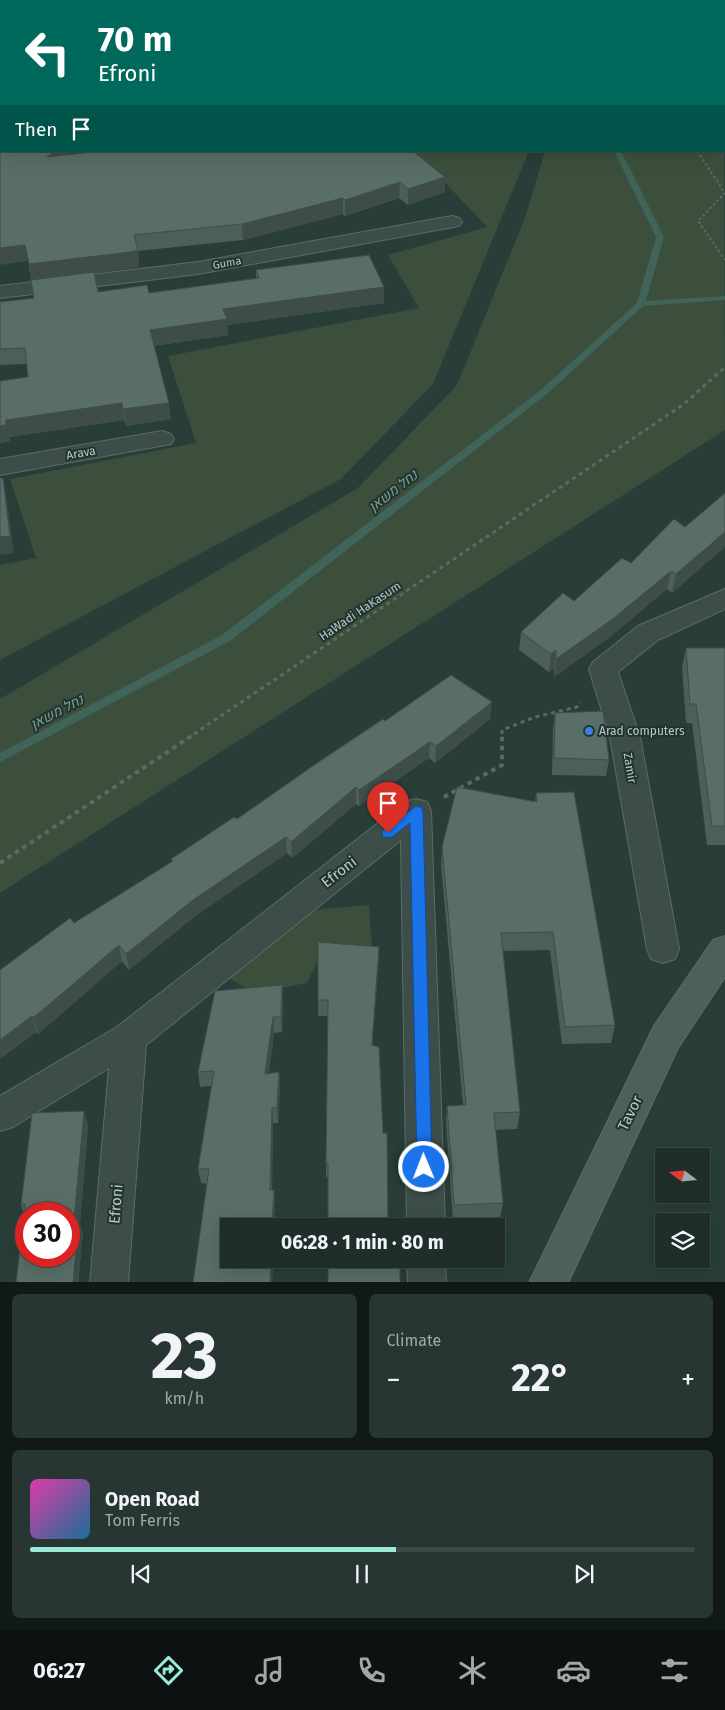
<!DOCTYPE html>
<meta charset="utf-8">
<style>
:root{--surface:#1f2e2a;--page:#273632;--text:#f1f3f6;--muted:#a1a8a8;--line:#3c4a47;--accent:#9cebd7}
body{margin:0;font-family:"Fira Sans",Heebo,sans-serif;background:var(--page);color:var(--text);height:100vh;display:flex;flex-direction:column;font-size:19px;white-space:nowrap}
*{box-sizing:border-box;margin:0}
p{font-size:16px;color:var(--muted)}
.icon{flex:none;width:28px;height:28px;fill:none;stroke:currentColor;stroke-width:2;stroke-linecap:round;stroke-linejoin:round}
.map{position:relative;height:1282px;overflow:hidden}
.drawer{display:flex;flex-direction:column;gap:12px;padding:12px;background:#111917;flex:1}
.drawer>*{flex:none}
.guide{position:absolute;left:0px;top:0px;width:725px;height:152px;box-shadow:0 5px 20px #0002,0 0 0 1px var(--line);background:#00695c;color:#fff;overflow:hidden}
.needle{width:32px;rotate:286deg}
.buttons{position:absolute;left:655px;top:1148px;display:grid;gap:10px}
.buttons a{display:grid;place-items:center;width:55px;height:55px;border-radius:0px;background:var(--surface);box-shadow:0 5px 20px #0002,0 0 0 1px var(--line);font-size:25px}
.speed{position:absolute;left:15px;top:1202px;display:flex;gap:10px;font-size:25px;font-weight:700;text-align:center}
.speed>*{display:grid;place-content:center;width:65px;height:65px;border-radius:50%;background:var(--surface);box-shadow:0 5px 20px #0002,0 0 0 1px var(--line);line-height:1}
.speed .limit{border:8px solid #d22;background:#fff;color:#111}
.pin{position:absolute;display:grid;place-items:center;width:42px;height:42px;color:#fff;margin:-51px -21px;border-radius:50% 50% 50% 0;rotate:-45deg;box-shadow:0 0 5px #0007}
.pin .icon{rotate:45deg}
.me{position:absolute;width:55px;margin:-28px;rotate:359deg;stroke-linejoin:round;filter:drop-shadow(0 0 4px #0008)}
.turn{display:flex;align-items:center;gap:18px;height:105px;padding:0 15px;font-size:22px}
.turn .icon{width:65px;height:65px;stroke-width:2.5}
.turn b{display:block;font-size:35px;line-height:42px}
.then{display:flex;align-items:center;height:48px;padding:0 15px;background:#0003;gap:10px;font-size:19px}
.big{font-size:38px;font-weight:700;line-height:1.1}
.drawer .tile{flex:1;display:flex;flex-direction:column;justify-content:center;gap:8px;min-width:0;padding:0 18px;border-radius:8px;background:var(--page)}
.drawer .dial{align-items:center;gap:0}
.dial b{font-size:65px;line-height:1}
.song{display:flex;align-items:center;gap:15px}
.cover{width:60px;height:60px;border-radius:8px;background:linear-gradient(135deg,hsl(320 70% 55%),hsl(200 70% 35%))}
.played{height:5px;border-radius:2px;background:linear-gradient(90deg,var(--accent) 55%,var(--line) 55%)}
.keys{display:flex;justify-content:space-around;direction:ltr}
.heat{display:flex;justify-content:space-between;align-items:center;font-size:28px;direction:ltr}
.drawer .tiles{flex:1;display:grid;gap:12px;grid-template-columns:1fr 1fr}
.tile:last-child{grid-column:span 2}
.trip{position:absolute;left:220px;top:1218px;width:285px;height:50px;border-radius:0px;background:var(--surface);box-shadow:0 5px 20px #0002,0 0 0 1px var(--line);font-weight:700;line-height:50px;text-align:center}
.tabs{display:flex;height:80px;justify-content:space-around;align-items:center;background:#0c1211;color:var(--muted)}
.tabs .icon{width:35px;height:35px}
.tabs .selected{color:var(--accent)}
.tabs b{font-size:22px;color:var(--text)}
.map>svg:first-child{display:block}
</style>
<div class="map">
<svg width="725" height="1283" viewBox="0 0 725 1283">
<rect width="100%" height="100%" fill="#293e38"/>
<!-- green -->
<g fill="#3c4f3c">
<path d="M384,0H632L634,1H382Z"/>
<path d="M724,92L725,430L0,893V699L358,488L457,385L525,218L545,151H724Z"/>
<path d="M415,151H529L433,384L341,479L0,660V565L36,558L10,479L196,443L168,356L419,308L388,255L487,227Z"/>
<path d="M369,905L372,950L319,958L307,983L254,993L227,977L289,912Z"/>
</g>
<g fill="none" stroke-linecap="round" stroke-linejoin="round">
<!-- stream -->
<g fill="#40635a" fill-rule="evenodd">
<path d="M568,0H574L575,1H569Z"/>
<path d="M614,151H621L664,237L646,301L725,296V300L643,306L548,393L230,641L0,762V753L222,635L542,389L637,303L656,237Z"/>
</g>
<!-- street casing -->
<g stroke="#5b6c68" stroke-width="2">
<g id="street">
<path d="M452,216L459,218L462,222L459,226L198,274L0,298V286L198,262Z"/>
<path d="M162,431L171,434L174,439L171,444L0,475V459Z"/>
<path d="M725,589V609L658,640L618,672L640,737L679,949L675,959L663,963L651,959L647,949L610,737L589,669L593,662L638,626Z"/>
<path d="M416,799L427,802L431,811L445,1226H407L401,840L146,1045L128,1283H90L109,1068L13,1127L0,1131V1096L117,1027L405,802Z"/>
<path d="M407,1259H445L446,1283H408Z"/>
</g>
</g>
<!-- secondary casing -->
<g stroke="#5b6c68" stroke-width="2">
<g id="secondary">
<rect x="0" y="118" width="1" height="12"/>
<path d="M725,936V977L678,1048L568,1283H529L654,1026L713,940Z"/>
</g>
</g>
<!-- path-far2 -->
<path stroke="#596c5e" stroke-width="2" stroke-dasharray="2.5 2.5" stroke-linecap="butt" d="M697,151L725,193L698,221L725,260"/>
<!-- path-far1 -->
<g stroke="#596c5e" stroke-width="3" stroke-dasharray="4 4" stroke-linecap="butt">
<path d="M194,734L684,404L725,367"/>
<path d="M502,734V730L535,717L577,707L580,702"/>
</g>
<!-- path -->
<g stroke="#596c5e" stroke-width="4" stroke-dasharray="4.5 4.5" stroke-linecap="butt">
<path d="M444,797L502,765V733"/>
<path d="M0,863L196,733"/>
</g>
<!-- street -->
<use href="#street" fill="#3d4e4a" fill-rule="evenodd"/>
<!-- secondary -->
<use href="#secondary" fill="#4c615c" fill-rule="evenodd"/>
</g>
<!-- wall -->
<g fill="#4c5f59">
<path d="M696,0H725V22L724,21V1H698Z"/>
<path d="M70,154L445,177V192L408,205L399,198L345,216L343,214L243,240L138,251L139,266L133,268L94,273L98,292L149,293L256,278V270L384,303L227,325L228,335L154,346L171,419L126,426L124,420L9,437L10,441L0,443V381L28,377L26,364L0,365V302L34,298L28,261Z"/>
<path d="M685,527L723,548L672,593L667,589L611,636L554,677V668L549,672L519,650L521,632L574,601Z"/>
<path d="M686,648H725V845H707L692,723H686L682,668Z"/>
<path d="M555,713L609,760L606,776L552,775L553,730Z"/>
<path d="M490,719L435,763L429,758L359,806L356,804L292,858L287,853L195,916L129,970L122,961L38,1034L36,1032L0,1059V970L172,862L171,859L237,819L385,721Z"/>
<path d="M536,793L615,1025L611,1043L562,1044L550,950L503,951L520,1112L517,1129L495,1130L503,1203L500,1219L453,1221L446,1122L447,1106L463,1105L441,865L442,847L535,802Z"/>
<path d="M379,947V963L328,1177H326V1162L328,1016H318V1000Z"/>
<path d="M282,985L283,1001L282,1032L274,1033L269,1073L279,1072L280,1087L278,1123H273L272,1190H274L275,1204L274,1226H229V1259H273L272,1283H193L207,1184L201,1183L198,1169L211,1086L200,1087L198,1072L215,991Z"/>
<path d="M84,1111L88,1126L80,1223L83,1234L78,1283H16L24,1215L21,1205Z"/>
</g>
<!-- shaded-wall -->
<g fill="#3e4d48">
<path d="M150,0H170V1H148Z"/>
<path d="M175,0H188L186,1H175Z"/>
<path d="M0,80H1V96L0,97Z"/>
<path d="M56,151H70L71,159L47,157Z"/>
<path d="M445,177V192L408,205V189Z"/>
<path d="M400,182L399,198L345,216V200Z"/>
<path d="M343,198V214L243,240L242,224Z"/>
<path d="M25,245L28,261L0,265V248Z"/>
<path d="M138,250L139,266L133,268L31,280L29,264Z"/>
<path d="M384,287V303L227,325L228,335L152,346L150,330L223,309Z"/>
<path d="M122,403L124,420L9,437L10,441L0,443V426L6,420Z"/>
<path d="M169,403L171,419L126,426L123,409Z"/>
<path d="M3,478L6,494L14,553L0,555V537Z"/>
<path d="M725,532V547L672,593L676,574Z"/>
<path d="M671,571L667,589L611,636L554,677L556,659Z"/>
<path d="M556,650L554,668L549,672L551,654Z"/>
<path d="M492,702L490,719L435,763L436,746Z"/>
<path d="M430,742L429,758L359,806V790Z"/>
<path d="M356,787V804L292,858L291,842Z"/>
<path d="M286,837L287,853L195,916L129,970L126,954L193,900Z"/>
<path d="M119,945L122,961L38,1034L33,1018Z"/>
<path d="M379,947V963L371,1060L372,1045Z"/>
<path d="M282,985L283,1001L282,1032L281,1017Z"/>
<path d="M32,1016L36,1032L0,1059V1040Z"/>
<path d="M273,1017L274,1033L267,1089L265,1074Z"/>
<path d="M279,1072L280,1087L278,1123L277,1108Z"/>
<path d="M272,1108L273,1123L271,1204L270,1190Z"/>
<path d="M84,1111L88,1126L80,1223L83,1234L78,1283H73L74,1220Z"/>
<path d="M274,1190L275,1204L274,1226H272Z"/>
<path d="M271,1259H273L272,1283H270Z"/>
</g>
<!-- building -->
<g fill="#586e67" stroke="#3e4d48" fill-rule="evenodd">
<path d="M0,0H150L148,1H1V80H0Z"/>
<path d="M255,0H259L262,1H253Z"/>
<path d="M267,0H344L347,1H264Z"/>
<path d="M709,0H725V12L724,11V1H711Z"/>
<path d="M1,144V151H56L47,157L100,151H413L445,177L408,189L400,182L345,200L343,198L242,224L134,235L138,250L131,252L29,264L25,245L0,248V145Z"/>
<path d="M369,255L384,287L223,309L227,319L150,330L169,403L123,409L122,403L6,420V425L0,426V381L28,377L25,348L0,349V302L34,298L31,280L94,272L98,292L147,285L149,293L259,278L256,270Z"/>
<path d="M0,478H3L10,536L0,537Z"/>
<path d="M725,493V532L676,574L671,571L614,618L556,659V650L551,654L521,632L563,593L574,601L622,558L631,563L674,519L685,527Z"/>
<path d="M686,648H725V826H712L696,704H690Z"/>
<path d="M451,675L492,702L436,746L430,742L359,790L356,787L291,842L286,837L193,900L126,954L119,945L33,1018L32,1016L0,1040V970L70,918L74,923L173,861L171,859L234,817L237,819L317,763L383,719L385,721Z"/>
<path d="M603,711L609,760L554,758L555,713Z"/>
<path d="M457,787L537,802L536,793L574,792L615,1025L565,1027L553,932L501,933L520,1112L494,1113L503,1203L454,1205L447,1106L466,1105L442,847Z"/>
<path d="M318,942L379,947L372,1045L379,1047L383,1133H387L388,1226H328V1163L326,1162L328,1000H318Z"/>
<path d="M282,985L281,1017H273L265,1074L279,1072L277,1108H272L270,1190H274L272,1226H229V1259H271L270,1283H193L209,1169H198L214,1071L198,1072L215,991Z"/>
<path d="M84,1111L74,1220H79L73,1283H16L25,1204L21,1205L32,1113ZM26,1214H69V1256H26Z"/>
<rect x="328" y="1259" width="72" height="24"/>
</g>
<!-- route -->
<path fill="#1a73e8" stroke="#114b97" d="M416,806L421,807L423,811L432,1167L430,1172L424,1174L419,1172L417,1167L410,823L392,837H383L382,833L383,830Z"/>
<!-- markers -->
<circle fill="#3f7fe0" stroke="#22342f" stroke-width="2" cx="589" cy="731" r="5"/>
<g text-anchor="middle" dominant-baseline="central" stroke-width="4" stroke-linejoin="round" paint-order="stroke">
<!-- far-street labels -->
<g font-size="11" fill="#bac9c5" stroke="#22342f">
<text transform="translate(227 263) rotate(-10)">Guma</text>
</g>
<!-- street labels -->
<g font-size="12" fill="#bac9c5" stroke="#22342f">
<text transform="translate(81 453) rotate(-10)">Arava</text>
<text transform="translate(360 611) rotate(-34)">HaWadi HaKasum</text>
<text transform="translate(630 768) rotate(80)">Zamir</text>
</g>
<!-- poi labels -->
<g font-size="12" fill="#bac9c5" stroke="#22342f" text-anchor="start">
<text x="599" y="731">Arad computers</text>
</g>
<!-- water labels -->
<g font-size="14" font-style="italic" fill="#78a396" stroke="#22342f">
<text transform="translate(393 491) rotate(-38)">נחל משאן</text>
<text transform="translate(57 712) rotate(-28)">נחל משאן</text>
</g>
<!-- near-street labels -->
<g font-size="15" fill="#bac9c5" stroke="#22342f">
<text transform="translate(339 872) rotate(-38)">Efroni</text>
<text transform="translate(630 1113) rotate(-64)">Tavor</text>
<text transform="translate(116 1204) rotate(-85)">Efroni</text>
</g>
</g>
</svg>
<div class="buttons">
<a><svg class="needle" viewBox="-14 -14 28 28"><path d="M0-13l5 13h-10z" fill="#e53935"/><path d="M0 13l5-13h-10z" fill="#a1a8a8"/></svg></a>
<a><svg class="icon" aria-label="layers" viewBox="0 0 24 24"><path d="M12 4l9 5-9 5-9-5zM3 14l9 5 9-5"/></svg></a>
</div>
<div class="speed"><div class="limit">30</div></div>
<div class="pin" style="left:388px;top:833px;background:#d93025"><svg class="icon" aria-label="arrive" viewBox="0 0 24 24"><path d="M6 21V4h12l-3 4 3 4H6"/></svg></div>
<svg class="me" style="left:424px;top:1167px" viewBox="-20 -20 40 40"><circle r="17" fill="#1a73e8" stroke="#fff" stroke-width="3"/><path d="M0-11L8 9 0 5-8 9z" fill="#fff"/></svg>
<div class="trip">06:28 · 1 min · 80 m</div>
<div class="guide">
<div class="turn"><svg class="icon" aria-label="left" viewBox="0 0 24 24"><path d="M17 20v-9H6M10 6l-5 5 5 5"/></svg><div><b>70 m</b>Efroni</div></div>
<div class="then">Then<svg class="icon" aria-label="arrive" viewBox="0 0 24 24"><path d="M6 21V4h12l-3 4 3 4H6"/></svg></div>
</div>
</div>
<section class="drawer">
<div class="tiles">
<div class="tile dial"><b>23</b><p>km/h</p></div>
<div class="tile"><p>Climate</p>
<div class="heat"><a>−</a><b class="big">22°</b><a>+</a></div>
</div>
<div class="tile">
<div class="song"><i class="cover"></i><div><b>Open Road</b><p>Tom Ferris</p></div></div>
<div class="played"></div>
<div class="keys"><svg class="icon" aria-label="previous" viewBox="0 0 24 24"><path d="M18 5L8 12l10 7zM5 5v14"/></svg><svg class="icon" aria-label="pause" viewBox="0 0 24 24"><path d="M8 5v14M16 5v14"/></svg><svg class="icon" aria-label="next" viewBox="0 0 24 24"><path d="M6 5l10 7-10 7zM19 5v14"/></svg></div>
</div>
</div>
</section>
<nav class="tabs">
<b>06:27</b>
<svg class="icon selected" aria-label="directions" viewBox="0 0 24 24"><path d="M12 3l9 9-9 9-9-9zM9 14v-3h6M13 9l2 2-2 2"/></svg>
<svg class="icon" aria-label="music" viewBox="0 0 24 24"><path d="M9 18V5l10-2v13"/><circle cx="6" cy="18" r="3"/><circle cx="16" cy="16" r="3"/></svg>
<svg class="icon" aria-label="phone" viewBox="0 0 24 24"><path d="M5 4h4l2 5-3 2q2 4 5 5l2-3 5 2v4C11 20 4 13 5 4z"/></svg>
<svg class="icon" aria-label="climate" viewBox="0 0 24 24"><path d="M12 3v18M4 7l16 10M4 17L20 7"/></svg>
<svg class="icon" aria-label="car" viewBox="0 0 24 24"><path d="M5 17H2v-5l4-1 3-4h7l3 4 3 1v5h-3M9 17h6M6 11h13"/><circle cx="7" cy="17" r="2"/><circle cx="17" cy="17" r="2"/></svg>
<svg class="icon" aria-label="filters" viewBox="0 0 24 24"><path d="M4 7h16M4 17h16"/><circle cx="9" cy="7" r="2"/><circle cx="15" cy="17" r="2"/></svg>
</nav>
